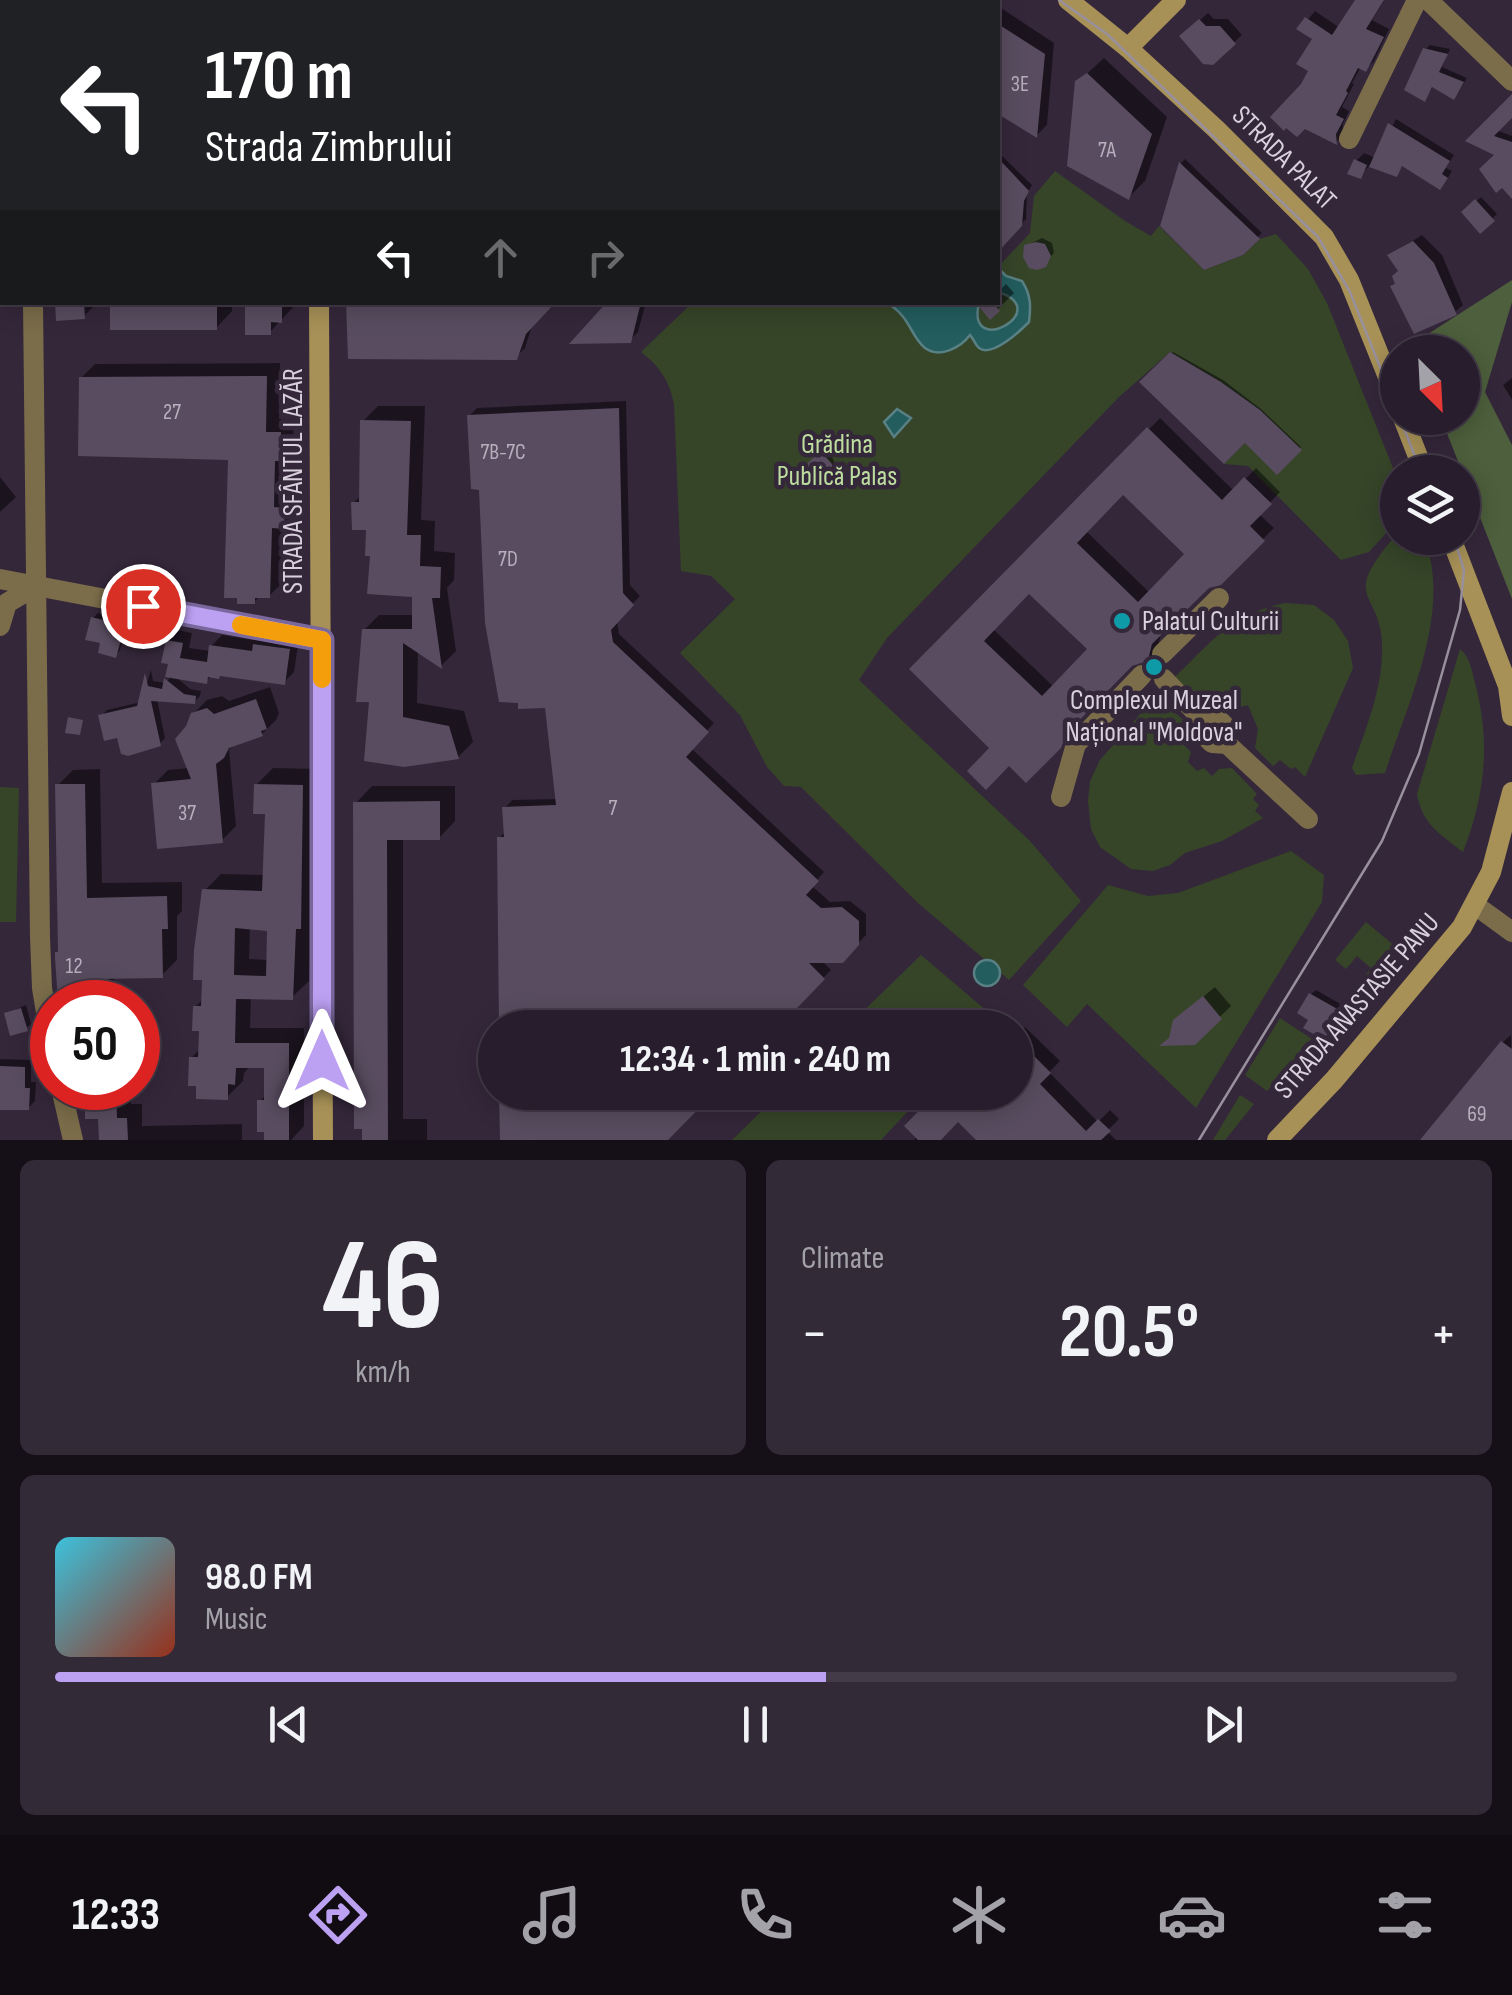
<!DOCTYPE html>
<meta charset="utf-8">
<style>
:root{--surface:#271d2c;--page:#332a38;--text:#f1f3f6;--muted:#a4a2a9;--line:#433b48;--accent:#bca0f2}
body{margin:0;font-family:"Sofia Sans Condensed",sans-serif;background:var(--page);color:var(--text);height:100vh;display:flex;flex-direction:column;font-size:38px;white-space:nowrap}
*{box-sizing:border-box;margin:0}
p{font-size:32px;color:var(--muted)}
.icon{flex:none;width:55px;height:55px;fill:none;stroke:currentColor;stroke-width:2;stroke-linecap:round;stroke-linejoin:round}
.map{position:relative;height:1140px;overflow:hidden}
.panel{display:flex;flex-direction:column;gap:20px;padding:20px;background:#151018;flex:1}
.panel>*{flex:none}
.banner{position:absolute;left:0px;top:0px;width:1000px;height:305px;box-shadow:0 5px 25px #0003,0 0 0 2px var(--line);background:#202124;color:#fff;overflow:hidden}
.needle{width:65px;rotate:156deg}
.controls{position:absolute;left:1380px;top:335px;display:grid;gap:20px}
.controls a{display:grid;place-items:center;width:100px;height:100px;border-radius:50%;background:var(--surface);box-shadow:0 5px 25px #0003,0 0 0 2px var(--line);font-size:50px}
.speed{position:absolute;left:30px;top:980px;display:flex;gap:20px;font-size:50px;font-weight:700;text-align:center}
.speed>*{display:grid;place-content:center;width:130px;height:130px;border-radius:50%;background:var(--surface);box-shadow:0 5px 25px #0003,0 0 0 2px var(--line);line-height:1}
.speed .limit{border:15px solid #d22;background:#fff;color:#111}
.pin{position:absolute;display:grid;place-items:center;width:85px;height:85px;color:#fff;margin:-42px;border:5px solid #fff;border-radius:50%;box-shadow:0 2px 10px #0007}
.me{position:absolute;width:110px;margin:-55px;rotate:0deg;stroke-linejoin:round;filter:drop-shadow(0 0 8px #0008)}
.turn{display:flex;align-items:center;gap:35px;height:210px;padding:0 40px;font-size:45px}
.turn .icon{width:130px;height:130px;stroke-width:2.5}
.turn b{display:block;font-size:70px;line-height:85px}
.lanes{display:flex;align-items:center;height:95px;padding:0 40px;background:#0003;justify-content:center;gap:50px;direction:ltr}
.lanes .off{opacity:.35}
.big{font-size:75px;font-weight:700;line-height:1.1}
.panel .card{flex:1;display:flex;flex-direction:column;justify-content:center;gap:15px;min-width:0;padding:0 35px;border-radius:15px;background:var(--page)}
.panel .dial{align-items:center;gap:0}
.dial b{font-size:130px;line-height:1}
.song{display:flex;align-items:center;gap:30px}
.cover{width:120px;height:120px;border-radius:15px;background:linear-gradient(135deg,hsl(190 70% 55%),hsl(10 70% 35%))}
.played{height:10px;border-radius:5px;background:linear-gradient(90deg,var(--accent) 55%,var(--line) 55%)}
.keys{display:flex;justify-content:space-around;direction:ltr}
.heat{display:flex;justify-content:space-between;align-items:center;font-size:55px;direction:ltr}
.panel .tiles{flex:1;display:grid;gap:20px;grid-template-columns:1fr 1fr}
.card:last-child{grid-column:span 2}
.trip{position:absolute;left:478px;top:1010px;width:555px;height:100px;border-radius:50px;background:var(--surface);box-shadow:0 5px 25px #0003,0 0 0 2px var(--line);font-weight:700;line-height:100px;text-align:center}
.menu{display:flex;height:160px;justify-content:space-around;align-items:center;background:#100c12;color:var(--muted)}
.menu .icon{width:70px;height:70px}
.menu .current{color:var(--accent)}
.menu b{font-size:45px;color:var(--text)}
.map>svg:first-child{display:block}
</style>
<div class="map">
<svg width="1512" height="1140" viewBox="0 0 1512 1140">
<rect width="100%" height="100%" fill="#34273a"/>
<!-- green -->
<g fill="#364528">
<path d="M1055,171L1125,221L1151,236L1159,226L1204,270L1243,255L1260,239L1276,234L1308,269L1327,303L1397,478V521L1369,552L1341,560L1248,466L1224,464L1245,443L1260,410L1221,382L1170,352L1119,397L887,638L859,680L1030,841L1081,901L1009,980L919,904L801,787L784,786L767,767L740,715L680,653L735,599L711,576L681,571L674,404C669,380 660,367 641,352L692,303L998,302V267L1030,233L1034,196Z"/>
<path d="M1397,534L1398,538H1424C1453,610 1408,702 1385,773L1356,775L1352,768C1365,731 1381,693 1382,654C1385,587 1335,605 1397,534Z"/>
<path d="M1285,603L1314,605L1334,620L1348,641L1353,668L1305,777L1295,767L1291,769L1280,760L1273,766L1255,748L1258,729L1248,705L1236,708L1228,701L1222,708L1216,703L1209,710L1174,678C1212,641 1231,614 1285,603Z"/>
<path d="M1460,649C1470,657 1472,671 1475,683C1491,743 1485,795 1463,852C1440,834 1422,824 1417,794Z"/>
<path d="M1156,696L1189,725L1184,730L1188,735L1182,743L1191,752L1188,762L1197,771L1204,768L1212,776L1219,769L1232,768L1257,794L1253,799L1259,805L1255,811L1263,818L1222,841L1185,853L1170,865L1153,871L1131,869L1100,847L1091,829L1088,801L1090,781L1100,760Z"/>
<path d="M0,787L19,788L16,922H0Z"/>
<path d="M1291,851L1324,875L1322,902L1196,1108L1087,1004L1067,1027L1023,985L1108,885L1148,896L1178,893Z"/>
<path d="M1366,922L1403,953L1371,991L1360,982L1371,968L1357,956L1346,969L1335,960Z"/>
<path d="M921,955L994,1017L984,1027H847Z"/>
<path d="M1280,1018L1312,1039L1267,1091L1245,1075Z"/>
<path d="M780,1093H925L881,1140H732Z"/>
<path d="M1240,1095L1254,1104L1225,1140H1213Z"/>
</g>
<!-- forest -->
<path fill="#4d5f3c" d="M1512,280V302L1485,392L1512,445V599L1441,418H1462V352H1417L1414,343Z"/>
<!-- water -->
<g fill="#235d5e" stroke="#598084" stroke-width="2.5">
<path d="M998,268L1006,276L1022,281C1031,295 1031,306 1029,322C1021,330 992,358 979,348C975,345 974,339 970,335C961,347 940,359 925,348C910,336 911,317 887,303H979C965,360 1056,310 998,292Z"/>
<path d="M897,409L911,418L894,437L884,422Z"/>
<circle cx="987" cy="973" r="13"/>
</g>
<!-- shadow -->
<g fill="#0007" fill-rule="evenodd">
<rect x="250" y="0" width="45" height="2"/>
<path d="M410,0H553L550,2Z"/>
<path d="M645,0H742L745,2H642Z"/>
<path d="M1358,0L1384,1L1372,20L1389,29L1374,61L1366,69L1361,67L1352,83L1354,84L1342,107L1349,111L1343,124V135L1336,142L1303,86L1311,70L1315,38L1300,29L1315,11L1340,28Z"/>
<path d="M998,6L1054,43L1047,125L1037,135L998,111Z"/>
<path d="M1208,13L1214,19H1228L1242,35L1212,63L1190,29Z"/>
<path d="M1430,45L1450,49L1442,67L1467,78L1458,93L1434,85L1425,99V50Z"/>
<path d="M1104,58L1167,117L1145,181L1129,197L1078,82Z"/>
<path d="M1512,97V114L1496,130L1512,136V191L1498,154L1469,141Z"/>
<path d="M1396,119L1454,155L1446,168L1452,171L1446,181L1404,164L1396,174L1370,165L1360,176L1356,161L1364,153L1376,158Z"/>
<path d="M998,152L1032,185L1027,194L1026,219L998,248Z"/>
<path d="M1185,159L1262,233L1242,253L1162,226L1181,163Z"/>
<path d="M1481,197L1497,214L1480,230L1464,212Z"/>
<path d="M1422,235L1442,255L1463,305L1455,312L1397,282L1401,271L1390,255Z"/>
<path d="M1042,238L1052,243L1054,253L1041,267L1026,246Z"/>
<path d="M1006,284L1014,293L991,316L987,302H998V292Z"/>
<path d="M58,302H98L83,317Z"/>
<path d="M113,302H232V311L216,328Z"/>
<path d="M247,302H298L270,332Z"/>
<path d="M349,302L533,323L525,348L516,357Z"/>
<path d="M610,302H646L638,332L630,340Z"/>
<path d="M1173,352L1223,380L1261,409L1301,447L1277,471L1245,440L1143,382Z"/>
<path d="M280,363L279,419H294L293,445L288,449L287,494H298L297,512L285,525L283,582L269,596H260L254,602L231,457L81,378L95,364Z"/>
<path d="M1512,378V400L1503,385Z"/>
<path d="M626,401L630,585L640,596L617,620L619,634L714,723L691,748L824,872L812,886L830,902L850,901L866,914V935L842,960H821L831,970L775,1028L499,838L506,831L505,808L512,800L558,799L547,706L481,488L469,416L477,408Z"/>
<path d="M378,406H425L421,520L435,521L434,551L455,553L454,580L447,588L456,651L442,665L418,649L417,703L464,711L473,742L458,757L371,700L364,630L379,615H414V594L373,553L368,528L353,503L362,495L363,421Z"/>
<path d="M1160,418L1234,491L1256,468L1280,492L1259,514L1274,528L1220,582L1208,586L1162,631L1158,645L1167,655L1154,666L1145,659L1131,663L1076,721L1071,734L1026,779L913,669ZM1123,492L1188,554L1150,593L1086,531ZM1029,590L1091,649L1054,687L993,629Z"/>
<path d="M822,452H830L836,466L824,478L807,468Z"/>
<path d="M0,477L16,497L0,512Z"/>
<path d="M98,613L128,620L120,650L116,655L103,642L93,618Z"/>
<path d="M178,630L192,633L189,648L211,651V646L222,635L260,641L266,635L299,639L294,672L284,682L221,673L212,675L206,681L175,676L190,689L201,691L200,696L194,702L157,699L165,738L159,744L119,735L101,716L107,710L141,702L151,670L153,681L166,683L171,676L168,641Z"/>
<path d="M270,687L279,713L276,720L262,734L235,743L229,750L236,826L222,840L154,784L168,770L189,768L188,727L193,714L207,700L222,696L229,701Z"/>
<path d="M273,768L318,769L316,910L312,915L309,981L292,997H251L250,1028H304V1126L291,1140H266L260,1101L267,1094V1066L251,1065L244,1073L243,1081L227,1097L191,1058L201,1048V1028L195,1007L204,998L205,890L221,874L265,875L267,812L256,785ZM250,927L270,929L269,960L249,959Z"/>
<path d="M100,769L102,883L182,882V911L177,916V960L162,975L114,976L115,1002H71L57,786L73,770Z"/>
<path d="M372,786H455V821L439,838H403V1119H427V1140H365L356,803Z"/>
<path d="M1215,987L1231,1006L1193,1043L1171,1038L1187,1010Z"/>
<path d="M1316,990L1344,1006L1324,1037L1312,1019L1311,994Z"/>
<path d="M26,1005L31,1024L26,1028L6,1014Z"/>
<path d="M1025,1027L1060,1061L1049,1072L1098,1122L1110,1110L1119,1119L1107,1131L1116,1140H979L958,1119L938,1140H914L918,1136L1015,1092V1037Z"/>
<path d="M1511,1035L1512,1140H1423L1503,1042Z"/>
<path d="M0,1059L31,1060V1082H36L35,1101L28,1108L0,1107Z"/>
<path d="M87,1088H131V1104H142V1126L242,1124V1140H101V1116H88Z"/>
</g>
<!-- building -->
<g fill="#594c60" fill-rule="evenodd">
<path d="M1355,0H1384L1366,29L1384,37L1366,72L1358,68L1346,91L1348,93L1336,115L1344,119L1336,134L1337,145L1305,129L1297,137L1286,128L1284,131L1270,117L1301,84L1308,71L1296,64L1312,39L1296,29L1305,17L1332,35Z"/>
<path d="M1199,19L1206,26H1220L1236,44L1213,65L1203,64L1179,36Z"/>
<path d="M998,24L1045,54L1037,138L998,114Z"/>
<path d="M1423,48L1448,54L1439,72L1464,82L1454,100L1432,87L1425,102L1404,90Z"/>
<path d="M1087,73L1152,134L1129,200L1067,166L1075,81Z"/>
<path d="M1512,94V118L1494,136L1512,142V199L1502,188L1496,193L1479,169L1494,155L1465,141Z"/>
<path d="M1388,123L1450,161L1442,174L1448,178L1440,190L1402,166L1397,177L1369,167Z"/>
<path d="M998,158L1029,191L1024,201L1022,226L998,252Z"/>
<path d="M1354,159L1367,165L1361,179L1347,174Z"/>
<path d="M1179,162L1260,239L1243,255L1204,270L1160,226Z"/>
<path d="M1475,199L1495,221L1480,234L1461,212Z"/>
<path d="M1413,241L1434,263L1457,315L1414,334L1390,286L1395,284L1392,276L1398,271L1387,255Z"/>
<path d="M1036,242L1045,244L1051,256L1046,267L1037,270L1029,268L1023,257L1024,245Z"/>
<path d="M55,302H84L85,319L56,321Z"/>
<rect x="110" y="302" width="107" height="28"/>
<path d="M245,302H282V323L271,322V335H245Z"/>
<path d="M346,302H556L526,334L517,360L348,359Z"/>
<path d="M607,302H641L631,343L569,344Z"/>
<path d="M975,302H992L1000,311L990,320Z"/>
<path d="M1170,352L1221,382L1260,410L1302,450L1277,475L1245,443L1224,464L1139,382Z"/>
<path d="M267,376L266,432H281L280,461H275L274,507L285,508L284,529L272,528L270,598H255V604H237V598H224L228,460L78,456L79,377Z"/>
<path d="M619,408L623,593L634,605L611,630L613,642L709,732L686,757L819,881L806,895L821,908L842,907L859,921V945L843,963H809L825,979L778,1028H499L497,837H504L502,807L556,805L545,708L518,709V703L499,702L485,623L479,490L471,489L467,415Z"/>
<path d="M360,420L411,421L407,535H421L420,566L441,567L440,598H432L442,669L403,643V717L449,726L459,759L404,767L364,761L369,702H356L362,629H412V597L367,594L370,556H365L366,530H352L351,502H359Z"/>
<path d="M1147,427L1222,500L1244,477L1272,504L1250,526L1265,541L1221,585L1209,588L1152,644L1149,656L1158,667L1154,669L1144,662L1132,666L1066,734L1061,748L1026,783L1009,766L986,790L967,771L989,748L909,669ZM1123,495L1184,554L1138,602L1077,543ZM1029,594L1087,649L1042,696L984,641Z"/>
<path d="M815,456H825L832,464V473L825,480H815L803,468Z"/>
<path d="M91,617L125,625L116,658L98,653L100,643L85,640Z"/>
<path d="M166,640L183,643L180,658L207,662L209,645L252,651L253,644L290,649L285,685L220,676L219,679L208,677L207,684L165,677L168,664L161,663Z"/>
<path d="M145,673L148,686L162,689L164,678L184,694L196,696L195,704L151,701L161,746L128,756L121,754L117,738L104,741L98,715L137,706Z"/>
<path d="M256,699L267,729L261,731L263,736L229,748L224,758L216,764L223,843L157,849L151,783L191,779L175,739L186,726L191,713L207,708L214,714Z"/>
<path d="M68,717L83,720L80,735L65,733Z"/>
<path d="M55,784H85L87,898L167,896L168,929H162L163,978L99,979V1002L58,1001L55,958V952H58Z"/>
<path d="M254,784L303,785L301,929H296L293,1000L236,999L235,1043H289V1140H264V1132H257V1100H264V1068H236L235,1085L228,1084V1100L196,1099V1086H188L189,1057H198L199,1031H192L193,1006H201L202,980H193L194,950L202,889L262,891L265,814H253ZM235,928L267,931L266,976L234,975Z"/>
<path d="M440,801V840H387L388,1140H362V1129H354L353,802Z"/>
<path d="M1309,993L1341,1011L1324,1040L1303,1028L1308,1020L1297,1013Z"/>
<path d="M1203,996L1222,1019L1195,1045L1159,1046L1169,1038L1173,1020Z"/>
<path d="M21,1008L28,1031L10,1036L4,1013Z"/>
<path d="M1015,1037L1051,1073L1040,1084L1086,1131L1098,1119L1111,1131L1101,1140H976L958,1122L941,1140H918L904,1126L937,1092H1015Z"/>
<path d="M1501,1041L1512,1049V1140H1420Z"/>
<path d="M0,1066L25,1067V1088H30L29,1110H0Z"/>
<path d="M85,1088H116L117,1118H127L128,1140H99L98,1119H85Z"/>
<path d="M499,1092H715L668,1140H500Z"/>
</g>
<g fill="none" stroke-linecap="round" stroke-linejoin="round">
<!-- street -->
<g stroke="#7b6d4a" stroke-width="20">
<path d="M1428,0L1512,81"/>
<path d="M79,2L82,0"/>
<path d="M0,65L2,63"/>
<path d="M1349,139L1417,0"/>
<path d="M33,302L40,937L42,988L52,1049"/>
<path d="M0,579L322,640"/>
<path d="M0,626L7,603L36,586"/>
<path d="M1162,654L1219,598"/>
<path d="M1164,679L1198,715L1212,713L1227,728V744L1308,819"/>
<path d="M1198,715L1197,728L1212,743L1227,744"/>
<path d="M1061,797L1076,744L1142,675"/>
<path d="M1475,905L1512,932"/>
<path d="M61,1088L73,1140"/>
</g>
<!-- secondary -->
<g stroke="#a79157" stroke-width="20">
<path d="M316,0V2"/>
<path d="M1068,0L1128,48L1216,129L1324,237L1349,280L1398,402"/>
<path d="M1128,48L1176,0"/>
<path d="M319,302L323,1140"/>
<path d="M1403,418L1424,472"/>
<path d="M1451,538L1508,686L1512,716"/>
<path d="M1277,1140L1334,1080L1462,927L1491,872L1512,792"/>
</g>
<!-- tram -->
<g stroke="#99909e" stroke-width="2.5">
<path d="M1059,0L1107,34L1318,237L1350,292L1398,412"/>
<path d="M1400,418L1421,472"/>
<path d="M1199,1140L1382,841L1419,754L1460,610L1464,570L1454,538"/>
</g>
</g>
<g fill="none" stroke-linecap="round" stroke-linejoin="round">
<!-- route casing -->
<g stroke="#7a689d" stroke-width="25">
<path id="route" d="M143,606L322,640V1061"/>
</g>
<!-- route -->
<use href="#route" stroke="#bca0f2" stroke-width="18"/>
<!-- slow -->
<path stroke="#f59e0b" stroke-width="18" d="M241,625L322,640V679"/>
</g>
<!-- markers -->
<g fill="#0f9aa8" stroke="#34273a" stroke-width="4">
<circle cx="1122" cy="621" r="10"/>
<circle cx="1154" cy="667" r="10"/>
</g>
<g text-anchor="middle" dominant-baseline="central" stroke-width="9" stroke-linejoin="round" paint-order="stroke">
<!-- number labels -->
<g font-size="22" fill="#b8afbd">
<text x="1020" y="84">3E</text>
<text x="1107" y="150">7A</text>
<text x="172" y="412">27</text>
<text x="503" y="452">7B-7C</text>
<text x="508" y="559">7D</text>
<text x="613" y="808">7</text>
<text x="187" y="813">37</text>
<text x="74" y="966">12</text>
<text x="1477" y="1114">69</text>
</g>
<!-- street labels -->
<g font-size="28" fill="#d8d0dc" stroke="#34273a">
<text transform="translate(1284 158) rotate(45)">STRADA PALAT</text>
<text transform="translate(293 481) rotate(-90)">STRADA SFÂNTUL LAZĂR</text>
<text transform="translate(1357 1006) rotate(-49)">STRADA ANASTASIE PANU</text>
</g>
<!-- park labels -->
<g font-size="28" fill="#bddd9f" stroke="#34273a">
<text x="837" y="444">Grădina<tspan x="837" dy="32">Publică Palas</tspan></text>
</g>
<!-- poi labels -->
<g font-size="28" fill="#d8d0dc" stroke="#34273a" text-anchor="start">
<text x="1142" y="621">Palatul Culturii</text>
<text x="1154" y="700" text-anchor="middle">Complexul Muzeal<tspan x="1154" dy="32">Național "Moldova"</tspan></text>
</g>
</g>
</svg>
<div class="controls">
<a><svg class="needle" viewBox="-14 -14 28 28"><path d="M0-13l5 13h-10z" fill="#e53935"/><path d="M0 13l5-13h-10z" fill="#a4a2a9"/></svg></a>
<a><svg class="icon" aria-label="layers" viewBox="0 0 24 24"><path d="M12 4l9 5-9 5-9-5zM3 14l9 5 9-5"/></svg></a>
</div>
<div class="speed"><div class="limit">50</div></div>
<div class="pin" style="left:143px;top:606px;background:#d93025"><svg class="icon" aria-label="arrive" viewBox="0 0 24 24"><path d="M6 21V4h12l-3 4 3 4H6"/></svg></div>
<svg class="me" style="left:322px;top:1061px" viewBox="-20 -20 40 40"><path d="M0-17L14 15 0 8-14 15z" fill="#bca0f2" stroke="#fff" stroke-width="4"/></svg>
<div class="trip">12:34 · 1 min · 240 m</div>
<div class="banner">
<div class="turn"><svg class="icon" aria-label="left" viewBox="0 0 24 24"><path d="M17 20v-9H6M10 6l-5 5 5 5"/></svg><div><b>170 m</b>Strada Zimbrului</div></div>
<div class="lanes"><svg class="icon" aria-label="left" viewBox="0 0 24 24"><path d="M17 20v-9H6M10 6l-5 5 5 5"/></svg><svg class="icon off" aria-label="ahead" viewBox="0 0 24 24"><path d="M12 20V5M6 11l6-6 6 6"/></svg><svg class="icon off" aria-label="right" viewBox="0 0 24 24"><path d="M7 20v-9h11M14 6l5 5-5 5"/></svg></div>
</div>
</div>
<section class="panel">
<div class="tiles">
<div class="card dial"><b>46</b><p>km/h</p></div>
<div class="card"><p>Climate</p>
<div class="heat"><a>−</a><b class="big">20.5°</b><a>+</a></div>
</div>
<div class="card">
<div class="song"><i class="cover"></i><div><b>98.0 FM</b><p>Music</p></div></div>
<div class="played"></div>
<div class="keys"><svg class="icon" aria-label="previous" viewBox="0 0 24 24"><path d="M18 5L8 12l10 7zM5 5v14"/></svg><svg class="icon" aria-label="pause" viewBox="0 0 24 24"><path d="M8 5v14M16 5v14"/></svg><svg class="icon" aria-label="next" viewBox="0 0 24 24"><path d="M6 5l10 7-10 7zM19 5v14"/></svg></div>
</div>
</div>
</section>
<nav class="menu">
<b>12:33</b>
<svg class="icon current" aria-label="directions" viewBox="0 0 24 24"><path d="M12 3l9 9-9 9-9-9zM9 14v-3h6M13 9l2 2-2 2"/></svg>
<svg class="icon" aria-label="music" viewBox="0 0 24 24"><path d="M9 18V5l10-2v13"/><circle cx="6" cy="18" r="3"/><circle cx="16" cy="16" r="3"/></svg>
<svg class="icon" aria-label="phone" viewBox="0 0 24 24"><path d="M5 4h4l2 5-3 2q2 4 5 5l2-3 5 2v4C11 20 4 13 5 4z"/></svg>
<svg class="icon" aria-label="climate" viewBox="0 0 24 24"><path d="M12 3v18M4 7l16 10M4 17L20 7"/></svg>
<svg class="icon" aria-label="car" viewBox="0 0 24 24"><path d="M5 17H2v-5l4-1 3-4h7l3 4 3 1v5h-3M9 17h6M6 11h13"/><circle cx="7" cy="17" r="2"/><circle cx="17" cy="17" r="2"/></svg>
<svg class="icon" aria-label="filters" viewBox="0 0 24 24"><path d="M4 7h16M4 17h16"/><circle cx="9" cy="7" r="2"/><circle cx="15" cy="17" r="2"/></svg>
</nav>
